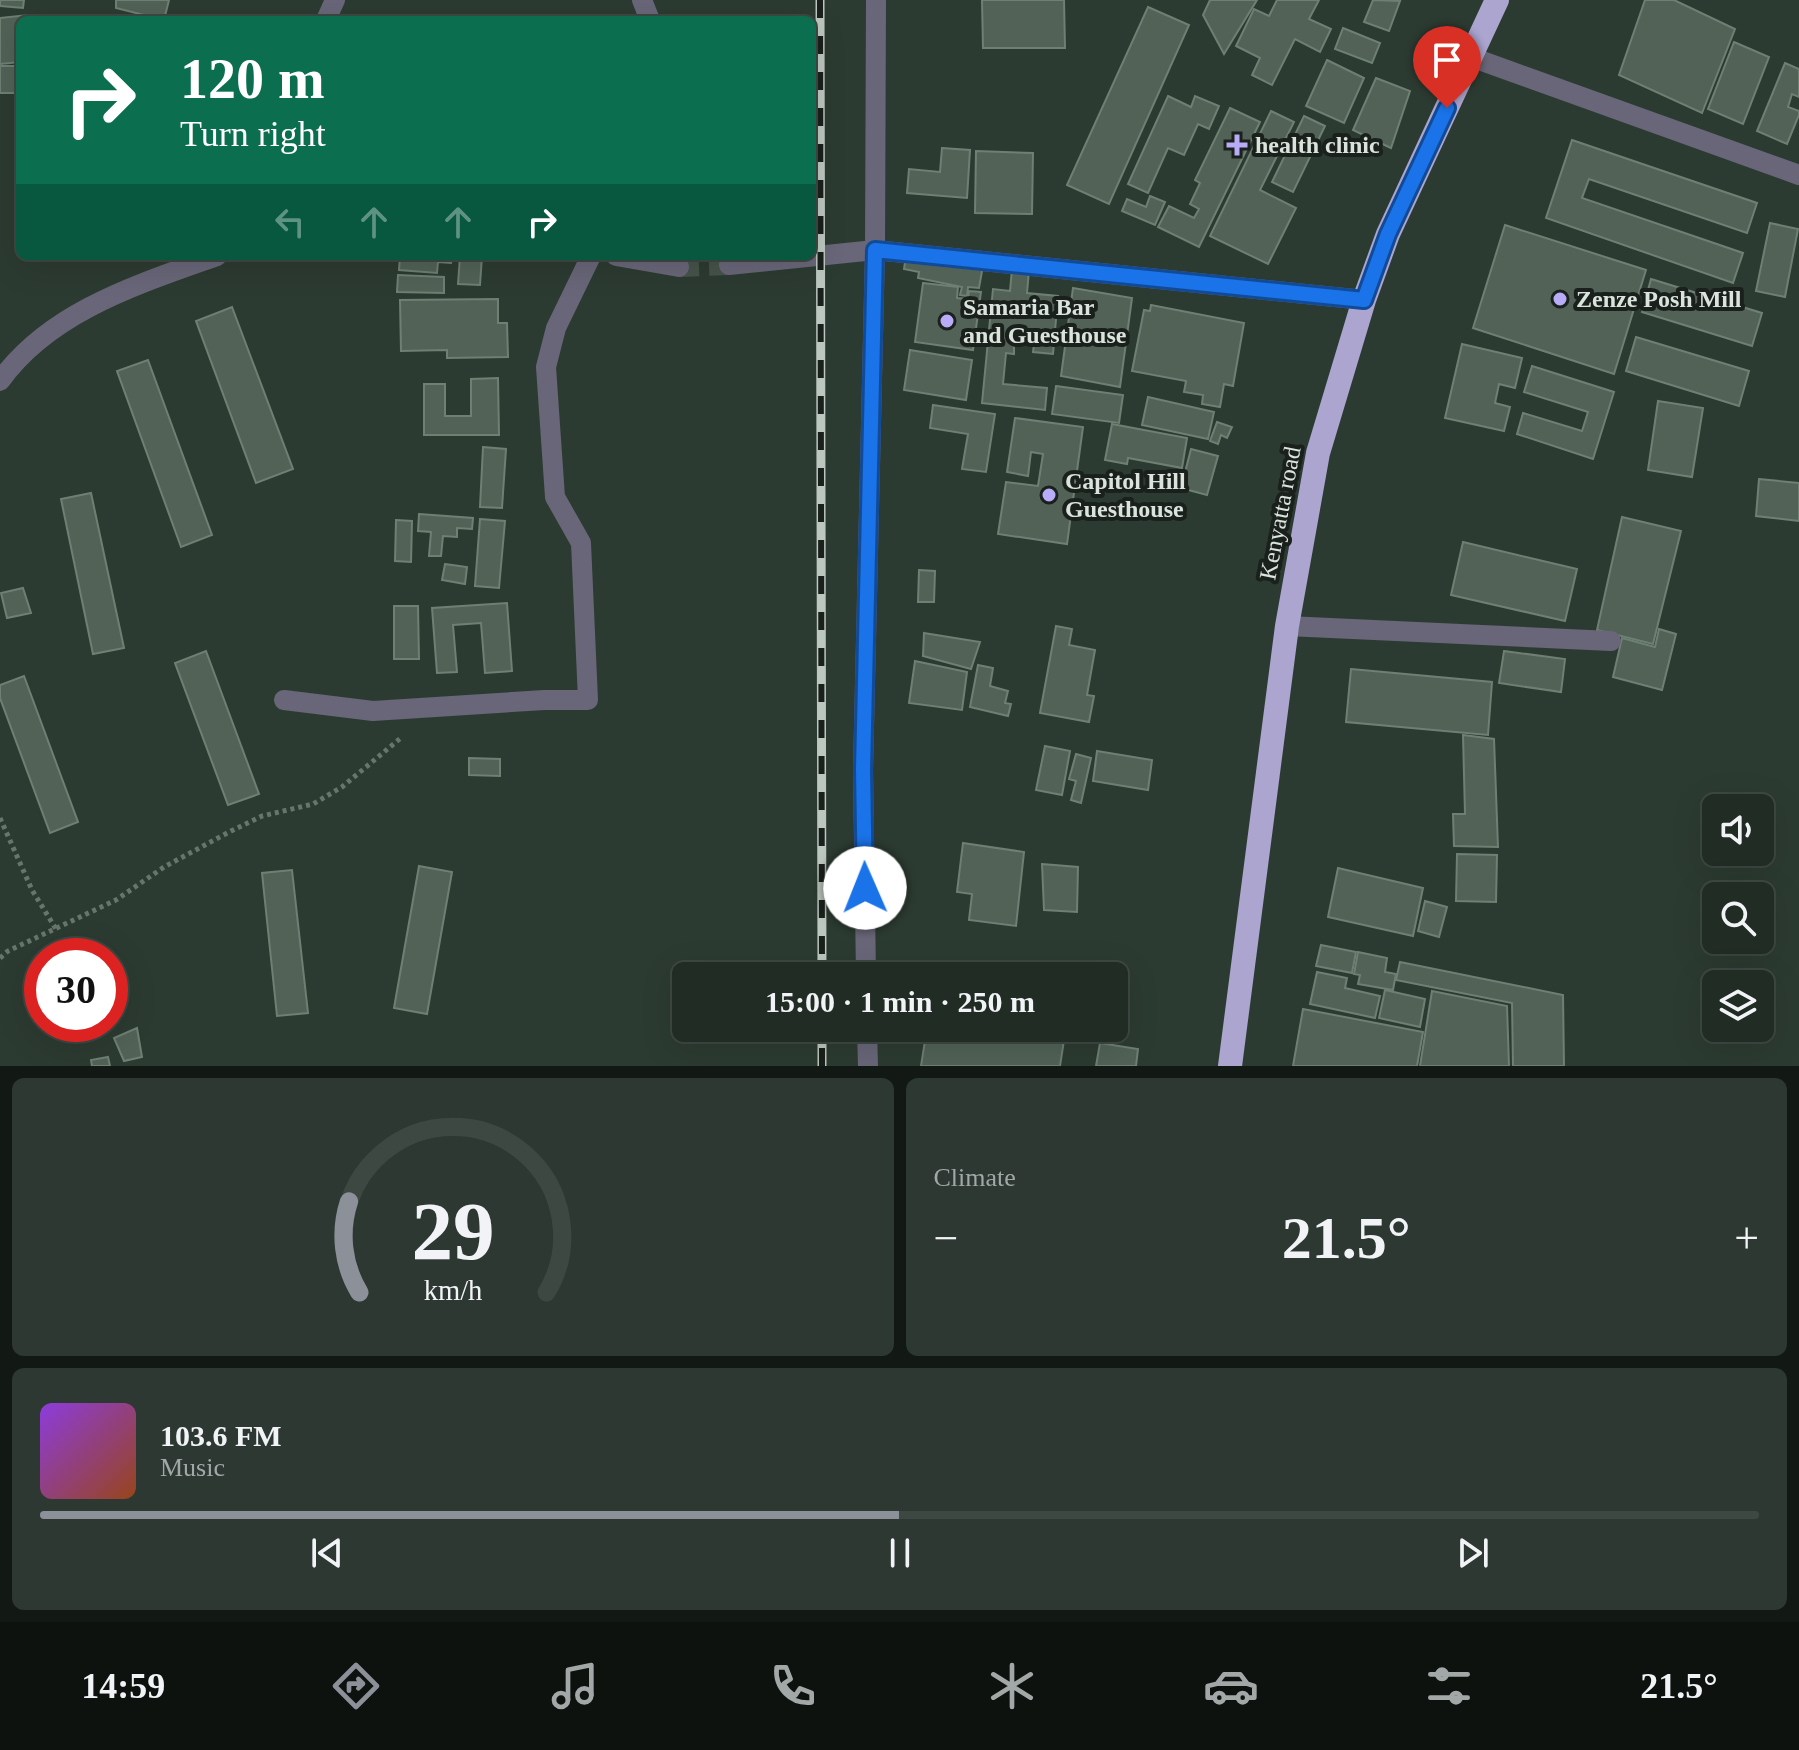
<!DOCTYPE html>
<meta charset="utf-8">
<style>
:root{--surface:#212c25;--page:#2d3832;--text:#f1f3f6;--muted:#a2a7a7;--line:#3e4842;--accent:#8c9099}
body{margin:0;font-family:"Times New Roman",serif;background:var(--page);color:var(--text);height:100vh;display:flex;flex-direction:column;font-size:30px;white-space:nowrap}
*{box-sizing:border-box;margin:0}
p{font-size:26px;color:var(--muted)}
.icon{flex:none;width:44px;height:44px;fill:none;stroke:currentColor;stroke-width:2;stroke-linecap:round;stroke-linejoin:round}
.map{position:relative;height:1066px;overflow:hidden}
.panel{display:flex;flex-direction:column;gap:12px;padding:12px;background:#121814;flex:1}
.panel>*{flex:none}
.top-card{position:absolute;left:16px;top:16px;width:800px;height:244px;border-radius:12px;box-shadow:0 8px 32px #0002,0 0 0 2px var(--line);background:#0b6e4f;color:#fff;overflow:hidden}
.fabs{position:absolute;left:1702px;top:794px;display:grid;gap:16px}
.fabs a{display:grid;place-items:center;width:72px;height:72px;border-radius:12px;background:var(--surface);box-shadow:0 8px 32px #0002,0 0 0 2px var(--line);font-size:40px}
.speed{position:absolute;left:24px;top:938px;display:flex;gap:16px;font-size:40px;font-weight:700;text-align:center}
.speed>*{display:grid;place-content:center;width:104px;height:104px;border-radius:50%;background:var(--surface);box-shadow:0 8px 32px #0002,0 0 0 2px var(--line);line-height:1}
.speed .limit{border:12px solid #d22;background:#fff;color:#111}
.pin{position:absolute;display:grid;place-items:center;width:68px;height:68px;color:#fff;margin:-82px -34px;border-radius:50% 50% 50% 0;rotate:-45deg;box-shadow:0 0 8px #0007}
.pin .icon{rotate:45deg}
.me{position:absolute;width:88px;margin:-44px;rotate:359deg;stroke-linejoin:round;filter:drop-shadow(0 0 6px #0008)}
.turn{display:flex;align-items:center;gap:28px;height:168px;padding:0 32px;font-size:36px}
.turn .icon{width:104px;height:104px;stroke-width:2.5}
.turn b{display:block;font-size:56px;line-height:68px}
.lanes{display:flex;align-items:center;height:76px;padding:0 32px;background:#0003;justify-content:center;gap:40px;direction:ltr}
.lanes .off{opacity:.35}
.big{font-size:60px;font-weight:800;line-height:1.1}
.panel .widget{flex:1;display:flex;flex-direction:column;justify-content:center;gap:12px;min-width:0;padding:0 28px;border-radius:12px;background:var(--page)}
.panel .dial{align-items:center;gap:0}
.dial svg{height:208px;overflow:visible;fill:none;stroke:var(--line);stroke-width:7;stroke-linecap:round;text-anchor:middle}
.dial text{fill:var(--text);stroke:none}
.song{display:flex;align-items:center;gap:24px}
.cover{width:96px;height:96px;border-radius:12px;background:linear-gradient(135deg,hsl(270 70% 55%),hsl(20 70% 35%))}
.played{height:8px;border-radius:4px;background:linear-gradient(90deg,var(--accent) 50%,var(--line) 50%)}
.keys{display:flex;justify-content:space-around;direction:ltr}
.heat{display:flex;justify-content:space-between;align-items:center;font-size:44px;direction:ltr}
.panel .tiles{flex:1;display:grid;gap:12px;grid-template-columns:1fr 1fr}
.widget:last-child{grid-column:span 2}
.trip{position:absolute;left:672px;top:962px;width:456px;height:80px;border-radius:12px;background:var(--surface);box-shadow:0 8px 32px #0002,0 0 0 2px var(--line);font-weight:800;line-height:80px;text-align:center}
.tabs{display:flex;height:128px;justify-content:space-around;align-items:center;background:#0d120f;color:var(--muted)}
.tabs .icon{width:56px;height:56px}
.tabs .active{color:var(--accent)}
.tabs b{font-size:36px;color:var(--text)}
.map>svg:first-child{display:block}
</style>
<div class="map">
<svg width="1799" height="1066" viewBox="0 0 1799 1066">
<rect width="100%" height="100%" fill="#2c3b31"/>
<!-- building -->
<g fill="#526257" stroke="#6e7f73" stroke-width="2">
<path d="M0,0H24L23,8L0,6Z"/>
<path d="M116,0H169L164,20L116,8Z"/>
<path d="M982,0H1064L1065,48H983Z"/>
<path d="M1210,0H1257L1224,54L1203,15Z"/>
<path d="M1277,0H1319L1309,19L1331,29L1320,52L1295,39L1272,85L1252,75L1260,58L1236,46L1254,9L1269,16Z"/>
<path d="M1373,0L1400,1L1389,31L1364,22Z"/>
<path d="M1645,0H1674L1735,29L1702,113L1619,75Z"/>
<path d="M1148,7L1189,25L1109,204L1067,185Z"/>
<path d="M28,15V20H20V62L0,64V18Z"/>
<path d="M1343,28L1380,43L1372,63L1335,49Z"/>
<path d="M1734,42L1769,57L1743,124L1708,109Z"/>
<path d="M1327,60L1364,78L1344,123L1306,106Z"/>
<path d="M1785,63L1799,69V97L1792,94L1788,107L1799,111V115L1787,144L1757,131Z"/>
<rect x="0" y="66" width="20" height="27"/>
<path d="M1376,78L1410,91L1391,148L1353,130Z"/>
<path d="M1168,96L1191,107L1195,96L1219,106L1209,129L1198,124L1184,155L1168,148L1148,193L1128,184Z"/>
<path d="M1230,108L1260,122L1199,247L1158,227L1169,206L1194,218L1199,209L1190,204L1200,183L1195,180Z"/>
<path d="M1271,111L1294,122L1260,190L1296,208L1268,264L1210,236Z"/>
<path d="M1304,116L1325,126L1293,192L1272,182Z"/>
<path d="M1572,140L1757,203L1747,233L1589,179L1582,198L1743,253L1733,283L1546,218Z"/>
<path d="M942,148L970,150L967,198L907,193L909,169L940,172Z"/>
<path d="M976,151L1033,153L1032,214L975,213Z"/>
<path d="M1150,196L1165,202L1155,225L1122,211L1127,199L1146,207Z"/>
<path d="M1770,223L1798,229L1785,297L1756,291Z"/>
<path d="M1505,225L1646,270L1614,374L1473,328Z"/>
<path d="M400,256H452L451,263L438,262L437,273L399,270Z"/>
<path d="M460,256H482L480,285L458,284Z"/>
<path d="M906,256L984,260L979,288L968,287L967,296L960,295L962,287L918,278L919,272L904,269Z"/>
<path d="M1012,269L1029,271L1027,293L1058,296L1053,354L1033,352L1034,344L1014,342V354L1006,353L1003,384L1047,388L1045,410L982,403L993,289L1010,291Z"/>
<path d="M398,275L444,277V293L397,292Z"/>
<path d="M1651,279L1762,313L1752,346L1642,312Z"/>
<path d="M923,283L958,287L957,298L968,299L969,291L981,292L973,350L915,342Z"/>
<path d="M1073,288L1132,298L1120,387L1061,376Z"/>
<path d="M498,299V323H507L508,357L447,358V350L401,351L400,300Z"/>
<path d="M1151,305L1244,323L1233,386L1224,384L1220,407L1202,404L1203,395L1184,392L1186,381L1132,371L1144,310L1150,311Z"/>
<path d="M232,307L293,469L256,483L196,321Z"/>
<path d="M1636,337L1749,371L1739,406L1626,371Z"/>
<path d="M1462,344L1522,358L1515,388L1499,384L1495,403L1510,407L1504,431L1445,418Z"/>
<path d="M910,350L972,360L966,400L904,390Z"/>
<path d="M148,360L212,535L181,547L117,371Z"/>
<path d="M1532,366L1614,392L1593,459L1517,434L1523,413L1582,431L1588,412L1524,392Z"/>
<path d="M498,378L499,435H424V384H445V416H471V379Z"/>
<path d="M1056,386L1123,395L1119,423L1052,414Z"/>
<path d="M1148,397L1214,412L1208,439L1142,425Z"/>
<path d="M1658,401L1703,408L1692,477L1648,470Z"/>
<path d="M933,405L995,414L986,472L962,469L968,434L930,428Z"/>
<path d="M1015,418L1083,427L1067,544L998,534L1006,482L1038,486L1043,454L1031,452L1028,476L1007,472Z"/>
<path d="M1217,422L1232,427L1227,438L1221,435L1218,444L1210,441Z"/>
<path d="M1112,424L1187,438L1182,468L1128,458L1127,464L1105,460Z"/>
<path d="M483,447L506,449L502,508L480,507Z"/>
<path d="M1191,449L1218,456L1207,495L1181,488Z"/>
<path d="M1759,479L1799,483V521L1756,516Z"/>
<path d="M91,493L124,648L93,654L61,499Z"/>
<path d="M419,514L473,518L472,529L457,528V537L443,536L441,556H429L431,532L418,531Z"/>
<path d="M1622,517L1681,531L1653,644L1597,630Z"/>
<path d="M480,519L505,521L499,588L475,586Z"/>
<path d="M396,520L412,521L411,562L395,561Z"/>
<path d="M1463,542L1577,569L1565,621L1451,595Z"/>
<path d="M445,564L467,567L465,584L442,580Z"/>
<path d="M919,570L935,571L934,602H918Z"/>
<path d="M23,588L31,613L7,618L1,593Z"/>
<path d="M507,603L512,671L485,673L481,623L453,625L457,672L437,673L432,608Z"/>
<path d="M394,606H418L419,659H394Z"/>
<path d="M1056,626L1072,629L1069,645L1095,650L1087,695L1094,696L1089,722L1040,713Z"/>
<path d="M1659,629L1676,634L1662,690L1613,677L1622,638L1655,647Z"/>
<path d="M924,633L980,642L971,669L923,656Z"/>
<path d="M206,651L259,794L228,805L175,663Z"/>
<path d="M1504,651L1565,659L1561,692L1499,683Z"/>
<path d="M915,661L967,672L962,710L909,703Z"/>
<path d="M978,665L993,668L990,686L1008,691L1005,703L1011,704L1008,716L970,707Z"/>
<path d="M1351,669L1492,682L1488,735L1346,722Z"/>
<path d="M24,676L78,822L50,833L0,698V685Z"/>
<path d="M1463,735L1494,739L1498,847L1454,846L1453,814H1465Z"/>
<path d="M1045,746L1070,751L1062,795L1036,790Z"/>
<path d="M1097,751L1152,760L1148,790L1093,781Z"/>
<path d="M1076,754L1091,758L1081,803L1071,800L1076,781L1069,779Z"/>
<path d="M469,758L500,759V776L469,775Z"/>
<path d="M963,843L1024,852L1016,926L969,920L972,894L957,892Z"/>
<path d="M1457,854L1497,855L1496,902L1456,901Z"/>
<path d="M1042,864L1078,867L1077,912L1044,910Z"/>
<path d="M419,866L452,872L427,1014L394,1008Z"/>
<path d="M1338,868L1423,888L1413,936L1328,917Z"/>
<path d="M292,870L308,1013L277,1016L262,873Z"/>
<path d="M1425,901L1447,907L1439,937L1418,931Z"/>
<path d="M1321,945L1356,952L1352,973L1316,966Z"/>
<path d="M1358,952L1387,958L1385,972L1396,974L1393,990L1358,984L1360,975L1354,974Z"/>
<path d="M1400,962L1563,995L1564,1066H1513L1512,1003L1396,980Z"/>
<path d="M1317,972L1347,978L1345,988L1380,996L1375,1018L1310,1004Z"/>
<path d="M1385,990L1425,999L1420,1027L1379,1018Z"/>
<path d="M1432,991L1507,1006L1509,1066H1420Z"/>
<path d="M1303,1009L1423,1032L1417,1066H1293Z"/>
<path d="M137,1028L142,1057L124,1061L114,1038Z"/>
<path d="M927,1028H1026L1065,1034L1060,1066H921Z"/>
<path d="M1100,1043L1138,1049L1136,1066H1096Z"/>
<path d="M108,1057L110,1066H92L91,1060Z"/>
</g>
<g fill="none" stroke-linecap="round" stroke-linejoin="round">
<!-- minor-tunnel -->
<path stroke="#46544b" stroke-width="20" stroke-dasharray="20 10" stroke-linecap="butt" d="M679,267L729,265"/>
<!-- path -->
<g stroke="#67756c" stroke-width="5" stroke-dasharray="4 4" stroke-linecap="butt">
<path d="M0,818L32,890L56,929"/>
<path d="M0,958L8,951L116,900L164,867L231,831L262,816L313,804L342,787L402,737"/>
</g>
<!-- minor -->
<g stroke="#686678" stroke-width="20">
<path d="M642,0L650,20"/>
<path d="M326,20L335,0"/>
<path d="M1471,57L1799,175"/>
<path d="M616,256L679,267"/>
<path d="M729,265L875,250L1364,300"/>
<path d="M0,381C50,311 139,284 217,256"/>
<path d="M1287,626L1611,641"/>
<path d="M284,700L373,711L544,700H588L581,543L555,497L546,367L556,328L591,256"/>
<path d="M866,976L863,770L875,250L876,0"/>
<path d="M867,1028L868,1066"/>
</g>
<!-- highway -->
<path stroke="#aba5d0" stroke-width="24" d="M1230,1066L1287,626L1318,453L1364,300L1388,234L1497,0"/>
<!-- rail casing -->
<g stroke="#bcc7bf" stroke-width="9">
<g id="rail">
<path d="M820,0L822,976"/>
<path d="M822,1066V1028"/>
</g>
</g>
<!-- rail -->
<use href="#rail" stroke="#1a201c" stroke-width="6" stroke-dasharray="18" stroke-linecap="butt"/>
</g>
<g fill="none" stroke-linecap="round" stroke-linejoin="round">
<!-- route casing -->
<g stroke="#114b97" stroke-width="20">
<path id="route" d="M865,888L863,770L875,250L1364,300L1388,234L1447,108"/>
</g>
<!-- route -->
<use href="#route" stroke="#1a73e8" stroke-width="14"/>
</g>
<!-- markers -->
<g fill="#b8abf7" stroke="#1a201c" stroke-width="3">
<path d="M1233 133h8v8h8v8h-8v8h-8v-8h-8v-8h8z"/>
<circle cx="1560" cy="299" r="8"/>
<circle cx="947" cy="321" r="8"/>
<circle cx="1049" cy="495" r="8"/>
</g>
<g text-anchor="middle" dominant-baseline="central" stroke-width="8" stroke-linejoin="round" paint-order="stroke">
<!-- poi labels -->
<g font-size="24" font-weight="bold" fill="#dae4dd" stroke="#1a201c" text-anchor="start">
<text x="1255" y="145">health clinic</text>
<text x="1576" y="299">Zenze Posh Mill</text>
<text x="963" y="307">Samaria Bar<tspan x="963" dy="28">and Guesthouse</tspan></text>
<text x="1065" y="481">Capitol Hill<tspan x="1065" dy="28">Guesthouse</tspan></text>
</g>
<!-- street labels -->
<g font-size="24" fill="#dae4dd" stroke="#1a201c">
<text transform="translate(1280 513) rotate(-79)">Kenyatta road</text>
</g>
</g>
</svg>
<div class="fabs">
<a><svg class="icon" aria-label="sound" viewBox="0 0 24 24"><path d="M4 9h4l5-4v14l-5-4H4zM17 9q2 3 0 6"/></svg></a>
<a><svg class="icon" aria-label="search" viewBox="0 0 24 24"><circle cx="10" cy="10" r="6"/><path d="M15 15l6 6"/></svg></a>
<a><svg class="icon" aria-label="layers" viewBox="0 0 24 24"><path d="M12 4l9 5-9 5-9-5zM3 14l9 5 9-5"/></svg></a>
</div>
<div class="speed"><div class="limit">30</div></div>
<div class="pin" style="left:1447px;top:108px;background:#d93025"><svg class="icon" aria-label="arrive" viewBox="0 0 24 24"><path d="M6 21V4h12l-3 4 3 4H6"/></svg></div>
<svg class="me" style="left:865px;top:888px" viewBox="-20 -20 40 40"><circle r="19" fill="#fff"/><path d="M0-13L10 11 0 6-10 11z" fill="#1a73e8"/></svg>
<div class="trip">15:00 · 1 min · 250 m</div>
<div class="top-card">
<div class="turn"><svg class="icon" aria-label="right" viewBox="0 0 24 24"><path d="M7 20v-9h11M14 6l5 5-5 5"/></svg><div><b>120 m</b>Turn right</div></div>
<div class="lanes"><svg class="icon off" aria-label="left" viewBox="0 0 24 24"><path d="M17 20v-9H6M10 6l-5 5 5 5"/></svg><svg class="icon off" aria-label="ahead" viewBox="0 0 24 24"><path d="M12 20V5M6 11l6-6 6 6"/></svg><svg class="icon off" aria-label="ahead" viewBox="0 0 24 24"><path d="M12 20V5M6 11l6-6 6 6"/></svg><svg class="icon" aria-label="right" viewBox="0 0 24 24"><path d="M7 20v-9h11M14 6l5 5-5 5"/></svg></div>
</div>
</div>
<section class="panel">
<div class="tiles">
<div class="widget dial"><svg viewBox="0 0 100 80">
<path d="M14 69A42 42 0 1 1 86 69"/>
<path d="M14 69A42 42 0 0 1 10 34" stroke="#8c9099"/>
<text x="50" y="56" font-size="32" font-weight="700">29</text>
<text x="50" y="72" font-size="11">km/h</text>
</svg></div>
<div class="widget"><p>Climate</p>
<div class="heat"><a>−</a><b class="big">21.5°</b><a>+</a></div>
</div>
<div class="widget">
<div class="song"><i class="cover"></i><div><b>103.6 FM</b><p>Music</p></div></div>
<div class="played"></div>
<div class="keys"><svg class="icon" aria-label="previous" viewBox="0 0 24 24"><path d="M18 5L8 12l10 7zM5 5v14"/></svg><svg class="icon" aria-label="pause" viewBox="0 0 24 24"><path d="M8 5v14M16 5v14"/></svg><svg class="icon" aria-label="next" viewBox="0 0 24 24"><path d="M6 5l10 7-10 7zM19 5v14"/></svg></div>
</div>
</div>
</section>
<nav class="tabs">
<b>14:59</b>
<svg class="icon active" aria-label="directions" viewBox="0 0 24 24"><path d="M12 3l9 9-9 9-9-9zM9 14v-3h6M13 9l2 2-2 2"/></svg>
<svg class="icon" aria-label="music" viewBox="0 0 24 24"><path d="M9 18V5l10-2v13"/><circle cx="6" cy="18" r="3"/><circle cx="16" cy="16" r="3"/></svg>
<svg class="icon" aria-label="phone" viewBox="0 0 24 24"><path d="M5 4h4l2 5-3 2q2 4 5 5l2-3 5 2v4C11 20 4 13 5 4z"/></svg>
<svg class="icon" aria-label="climate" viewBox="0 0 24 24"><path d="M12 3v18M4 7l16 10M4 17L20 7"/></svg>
<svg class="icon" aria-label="car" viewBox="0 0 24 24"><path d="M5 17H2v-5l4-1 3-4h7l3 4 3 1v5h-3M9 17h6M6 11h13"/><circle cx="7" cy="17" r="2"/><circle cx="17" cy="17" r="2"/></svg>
<svg class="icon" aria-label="filters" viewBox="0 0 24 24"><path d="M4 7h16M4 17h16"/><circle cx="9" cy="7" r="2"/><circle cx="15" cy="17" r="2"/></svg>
<b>21.5°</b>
</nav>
